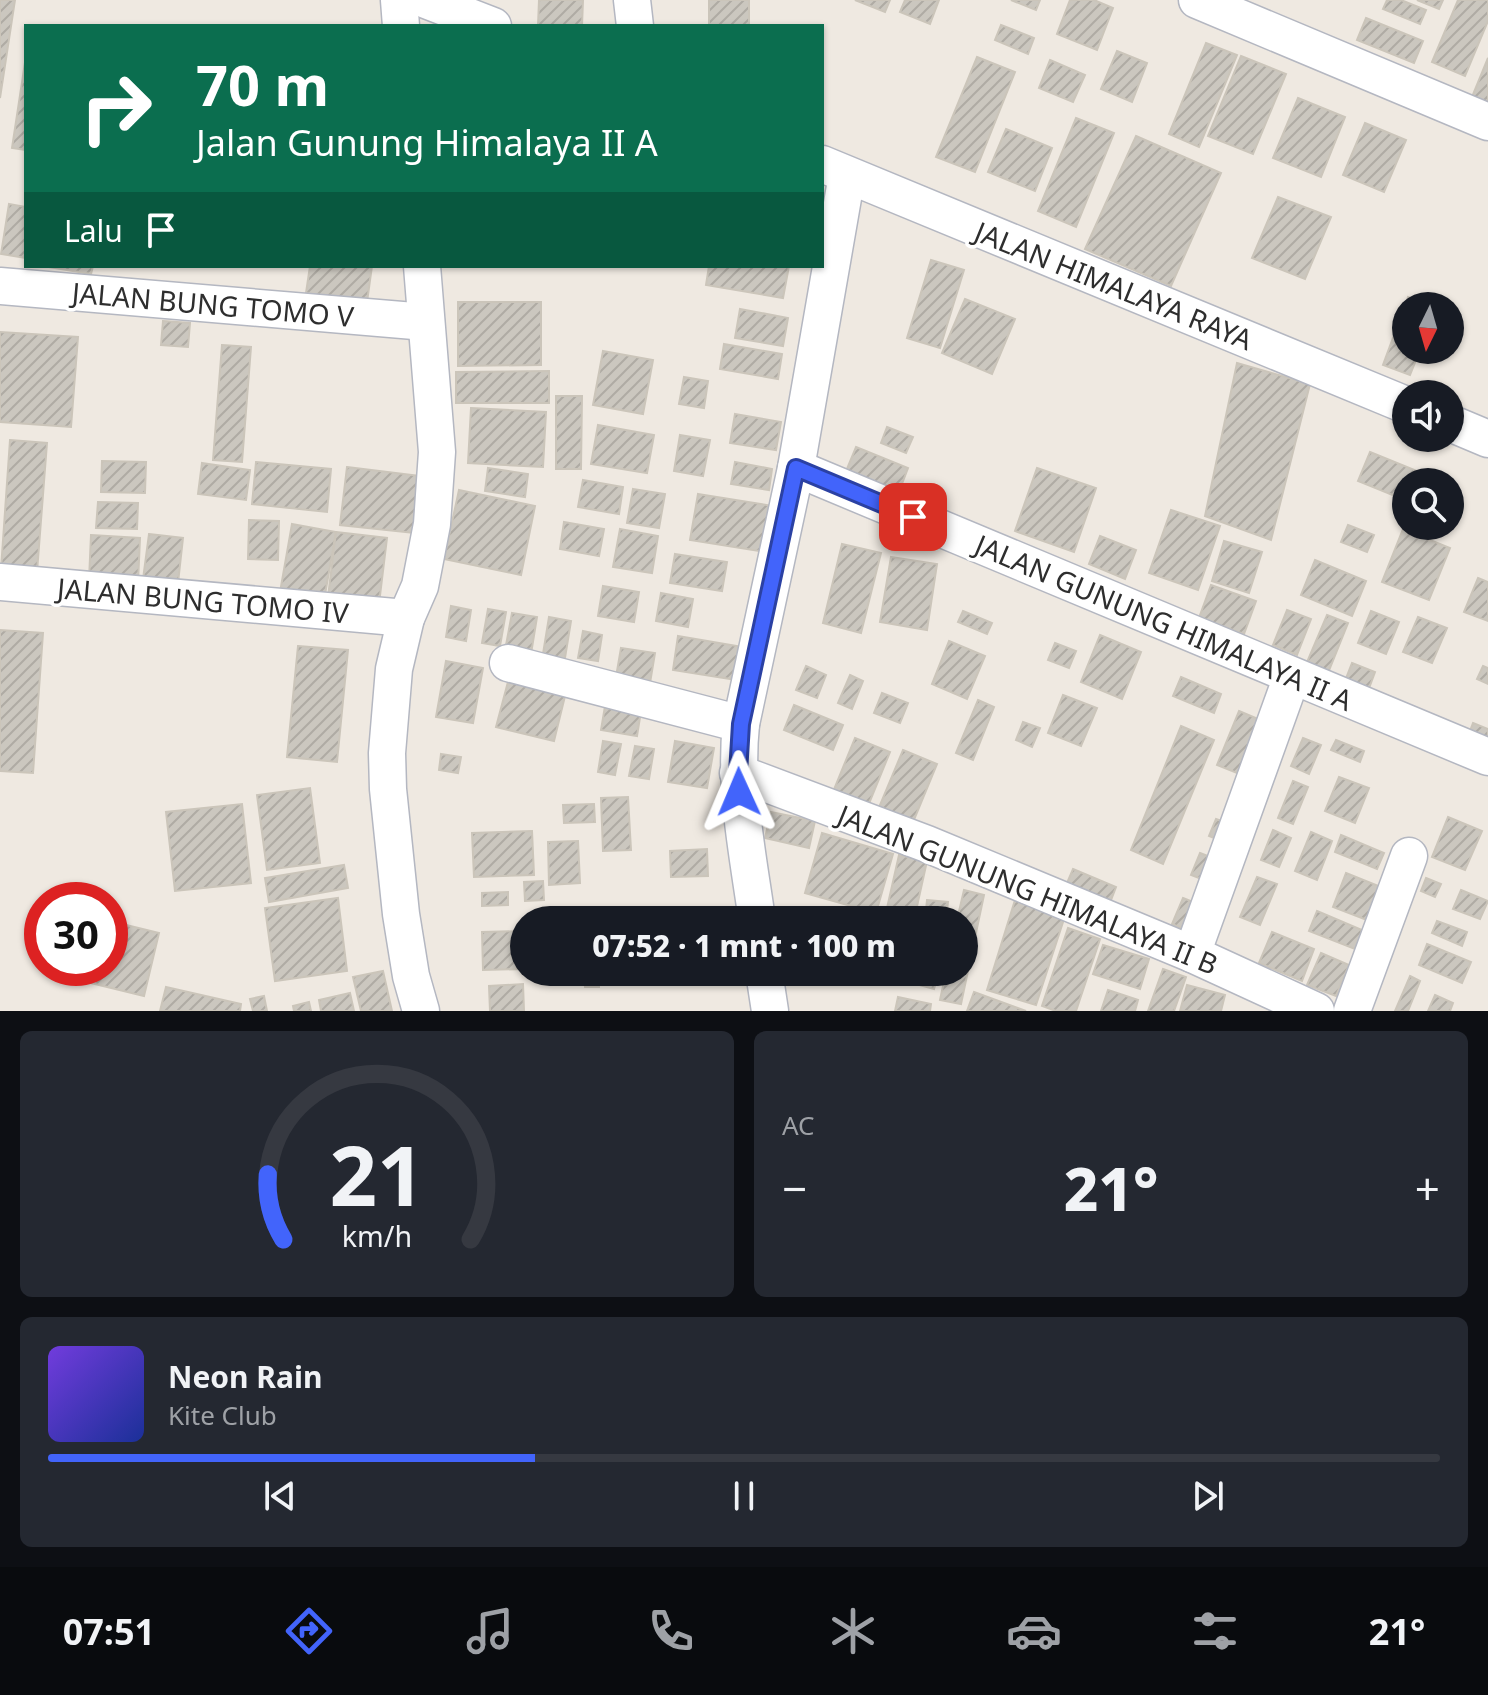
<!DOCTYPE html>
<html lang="id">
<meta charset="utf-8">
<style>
:root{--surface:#171b24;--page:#242831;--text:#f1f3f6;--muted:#9ea1a6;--line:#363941;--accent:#4264fb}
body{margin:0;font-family:"Noto Sans",sans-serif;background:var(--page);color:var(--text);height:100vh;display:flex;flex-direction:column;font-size:30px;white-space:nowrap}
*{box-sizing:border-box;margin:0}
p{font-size:26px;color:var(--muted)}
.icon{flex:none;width:44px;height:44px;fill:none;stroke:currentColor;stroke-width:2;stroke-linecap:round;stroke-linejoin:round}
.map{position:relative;height:1011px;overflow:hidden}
.side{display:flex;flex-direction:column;gap:20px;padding:20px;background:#0d0f14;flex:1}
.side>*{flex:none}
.banner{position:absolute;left:24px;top:24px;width:800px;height:244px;border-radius:0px;box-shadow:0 2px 6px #0004;background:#0b6e4f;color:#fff;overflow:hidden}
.needle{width:52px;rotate:185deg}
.fabs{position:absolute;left:1392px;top:292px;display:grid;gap:16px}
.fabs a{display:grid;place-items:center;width:72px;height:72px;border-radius:50%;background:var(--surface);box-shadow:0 2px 6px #0004;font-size:40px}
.speed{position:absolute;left:24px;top:882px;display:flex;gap:16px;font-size:40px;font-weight:700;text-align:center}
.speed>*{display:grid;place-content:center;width:104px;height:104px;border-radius:50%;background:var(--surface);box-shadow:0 2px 6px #0004;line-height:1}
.speed .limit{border:12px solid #d22;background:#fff;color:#111}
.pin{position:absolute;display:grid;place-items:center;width:68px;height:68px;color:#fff;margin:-34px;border-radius:16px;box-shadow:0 4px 12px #0006}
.me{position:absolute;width:88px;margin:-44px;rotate:359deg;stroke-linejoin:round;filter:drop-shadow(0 0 6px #0008)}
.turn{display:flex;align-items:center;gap:28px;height:168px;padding:0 40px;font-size:36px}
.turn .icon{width:104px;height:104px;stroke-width:2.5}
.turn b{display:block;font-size:56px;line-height:68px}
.then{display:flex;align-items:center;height:76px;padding:0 40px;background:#0003;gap:16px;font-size:30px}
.big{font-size:60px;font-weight:800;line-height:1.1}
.side .widget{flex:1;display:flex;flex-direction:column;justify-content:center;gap:12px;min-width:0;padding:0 28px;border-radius:12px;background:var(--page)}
.side .dial{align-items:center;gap:0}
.dial svg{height:208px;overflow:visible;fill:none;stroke:var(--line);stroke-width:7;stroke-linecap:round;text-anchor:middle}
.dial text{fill:var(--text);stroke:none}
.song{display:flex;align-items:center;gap:24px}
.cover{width:96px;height:96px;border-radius:12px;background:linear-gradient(135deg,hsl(260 70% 55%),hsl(230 70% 35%))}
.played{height:8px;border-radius:4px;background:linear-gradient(90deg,var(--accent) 35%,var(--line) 35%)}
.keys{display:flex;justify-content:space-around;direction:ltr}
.heat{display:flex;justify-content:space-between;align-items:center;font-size:44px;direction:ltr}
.side .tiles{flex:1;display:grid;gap:20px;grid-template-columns:1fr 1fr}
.widget:last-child{grid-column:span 2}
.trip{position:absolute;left:510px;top:906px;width:468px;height:80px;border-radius:40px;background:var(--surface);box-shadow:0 2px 6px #0004;font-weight:800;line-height:80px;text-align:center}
.dock{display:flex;height:128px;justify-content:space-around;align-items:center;background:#090b0e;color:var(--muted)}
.dock .icon{width:56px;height:56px}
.dock .on{color:var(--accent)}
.dock b{font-size:36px;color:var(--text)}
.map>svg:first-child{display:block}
</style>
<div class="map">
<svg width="1488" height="1011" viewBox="0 0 1488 1011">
<defs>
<pattern id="building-hatch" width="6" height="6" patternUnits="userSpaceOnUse" patternTransform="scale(2)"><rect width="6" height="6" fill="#cbc7bf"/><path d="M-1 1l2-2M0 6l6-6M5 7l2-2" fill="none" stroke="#afaba4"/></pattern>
</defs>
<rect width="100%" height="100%" fill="#efe9e1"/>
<!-- building -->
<g fill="url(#building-hatch)" stroke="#cbc5ba" stroke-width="2">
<path d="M0,0H15L0,98Z"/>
<path d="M539,0H583L582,26H538Z"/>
<rect x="709" y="0" width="40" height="26"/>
<path d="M855,0H890L885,12Z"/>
<path d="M905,0H939L930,24L900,12Z"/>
<path d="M1011,0H1040L1036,10Z"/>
<path d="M1070,0H1094L1113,8L1097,50L1057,34Z"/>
<path d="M1387,0H1401L1426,10L1420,24L1383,9Z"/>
<path d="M1417,0H1443L1439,9Z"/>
<path d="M1458,0H1488V21L1465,76L1432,62Z"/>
<path d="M1366,18L1423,41L1414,63L1357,40Z"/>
<path d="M1001,25L1034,38L1028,54L995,40Z"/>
<path d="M1206,43L1237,55L1199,147L1169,134Z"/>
<path d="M1117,51L1147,63L1132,102L1101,89Z"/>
<path d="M26,56V150L12,148Z"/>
<path d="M1241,56L1286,74L1253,154L1208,136Z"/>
<path d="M977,57L1015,72L975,172L936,157Z"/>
<path d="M1488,58V104L1472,97Z"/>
<path d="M1050,60L1085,75L1073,102L1039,88Z"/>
<path d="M1298,98L1345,117L1321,177L1273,158Z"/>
<path d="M1076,118L1114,133L1076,227L1038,211Z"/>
<path d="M1365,123L1406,140L1384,192L1343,175Z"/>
<path d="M1006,129L1052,148L1035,191L988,172Z"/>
<path d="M1136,136L1221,173L1171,286L1085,249Z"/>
<path d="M1278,197L1331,217L1305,279L1252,258Z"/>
<path d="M9,204L26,207V258L1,254Z"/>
<path d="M931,260L964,270L940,348L907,338Z"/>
<path d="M43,266H93L91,274Z"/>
<path d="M310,266H372L367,302L306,293Z"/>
<path d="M709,266H789L783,298L706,285Z"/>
<path d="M1408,297L1434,306H1406V350H1420L1410,375L1383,365Z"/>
<path d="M965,299L1015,319L992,374L942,353Z"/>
<path d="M458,302H541V365L458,366Z"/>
<path d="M740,309L788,318L783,346L735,338Z"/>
<path d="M163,321L190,323L188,347L161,345Z"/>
<path d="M0,332L78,337L71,427L0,422Z"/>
<path d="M724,344L782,354L778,379L720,369Z"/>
<path d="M222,345L251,347L242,462L213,460Z"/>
<path d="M603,351L653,360L643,414L593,405Z"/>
<path d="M1237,363L1310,384L1271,540L1205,516Z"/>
<path d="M549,371V403H456V372Z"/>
<path d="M684,377L708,381L704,408L679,404Z"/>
<path d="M556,396H582L581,469H556Z"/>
<path d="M471,408L546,412L543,467L468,463Z"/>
<path d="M735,414L781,422L776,450L730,443Z"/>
<path d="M598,425L654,435L647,473L591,464Z"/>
<path d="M887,427L913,437L906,453L881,443Z"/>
<path d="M680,435L710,440L703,476L674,471Z"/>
<path d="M10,440L47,443L37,572L1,569Z"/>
<path d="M856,447L908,468L895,502L842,481Z"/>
<path d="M1370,452L1417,471L1413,482H1406L1405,500L1358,481Z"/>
<path d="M102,461L146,462L145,493L101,492Z"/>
<path d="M256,462L331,469L327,512L252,504Z"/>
<path d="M735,462L772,469L769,490L731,484Z"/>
<path d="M202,463L250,470L246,500L198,494Z"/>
<path d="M347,467L421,476L414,533L340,525Z"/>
<path d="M488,468L528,474L525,497L485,491Z"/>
<path d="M1037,468L1096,488L1074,552L1015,531Z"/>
<path d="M583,480L623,487L619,514L578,507Z"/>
<path d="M633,489L665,494L659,528L627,523Z"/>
<path d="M459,490L535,506L521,575L444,559Z"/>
<path d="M698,494L773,506L765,552L690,540Z"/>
<path d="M98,502L138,503L137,529L96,528Z"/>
<path d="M1171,510L1220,526L1198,590L1149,573Z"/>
<path d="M249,520L279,521L278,560L248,559Z"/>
<path d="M564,522L604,529L599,556L560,549Z"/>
<path d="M292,524L336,532L323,606L279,598Z"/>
<path d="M1348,525L1374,535L1367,552L1341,542Z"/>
<path d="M620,529L658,536L652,573L613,567Z"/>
<path d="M1403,529L1450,548L1429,600L1382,582Z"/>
<path d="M336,532L387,538L378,612L327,605Z"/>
<path d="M149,534L183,538L178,583L143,579Z"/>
<path d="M91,535L140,538L138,583L89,580Z"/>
<path d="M1100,536L1136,550L1125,579L1089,564Z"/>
<path d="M1224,541L1262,552L1249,593L1212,581Z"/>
<path d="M842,544L881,553L861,633L823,623Z"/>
<path d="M675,554L727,562L722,591L670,583Z"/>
<path d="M891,557L937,564L927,630L880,622Z"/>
<path d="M1315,560L1366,581L1352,616L1301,595Z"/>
<path d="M1478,578L1488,582V621L1464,612Z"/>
<path d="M1211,585L1256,601L1244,634L1199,618Z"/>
<path d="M603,586L639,592L634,622L598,616Z"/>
<path d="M661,593L693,599L688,627L656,621Z"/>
<path d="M451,606L471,610L466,641L446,637Z"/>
<path d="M488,609L506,612L500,646L482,643Z"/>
<path d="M1287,610L1311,619L1297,655L1273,645Z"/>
<path d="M963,611L992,623L987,634L958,622Z"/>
<path d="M1371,611L1399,622L1386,654L1358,643Z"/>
<path d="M512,613L537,617L530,660L504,656Z"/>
<path d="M1327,615L1348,623L1324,683L1302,674Z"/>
<path d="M549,617L571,621L564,664L542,660Z"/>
<path d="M1418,617L1447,628L1432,663L1403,652Z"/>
<path d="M0,630L43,633L33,773L0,771Z"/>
<path d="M583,631L602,635L598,661L578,658Z"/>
<path d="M1100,635L1141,652L1122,699L1081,682Z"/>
<path d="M678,636L743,647L737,680L673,670Z"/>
<path d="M949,641L985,656L967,699L932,684Z"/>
<path d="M1055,643L1076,651L1069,668L1048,660Z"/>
<path d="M298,646L348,650L337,762L287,757Z"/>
<path d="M621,648L655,653L650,683L616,677Z"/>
<path d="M446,661L483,668L473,723L436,717Z"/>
<path d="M1352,663L1375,672L1368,691L1345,681Z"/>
<path d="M806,666L826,675L817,698L796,690Z"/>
<path d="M1483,666L1488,668V684L1477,679Z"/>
<path d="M850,675L863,681L852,709L838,703Z"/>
<path d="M1181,677L1221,694L1214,713L1173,696Z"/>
<path d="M509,678L566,692L554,741L496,727Z"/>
<path d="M882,693L908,703L900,723L874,713Z"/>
<path d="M1063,695L1097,708L1081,746L1048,733Z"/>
<path d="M978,700L994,707L973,760L956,753Z"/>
<path d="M794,705L843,725L833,750L784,730Z"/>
<path d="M605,706L641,711L637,736L601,730Z"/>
<path d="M1239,711L1263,721L1242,775L1217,765Z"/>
<path d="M1023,722L1040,728L1032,747L1016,740Z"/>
<path d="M1473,723L1488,729V747L1467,739Z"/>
<path d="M1181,726L1214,740L1163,864L1131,850Z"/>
<path d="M855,738L890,752L868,806L833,792Z"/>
<path d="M1303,738L1321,745L1309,774L1291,766Z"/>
<path d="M1336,740L1364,751L1360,762L1331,750Z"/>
<path d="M603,741L621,744L615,775L598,772Z"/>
<path d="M675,741L714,748L707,788L668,782Z"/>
<path d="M635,746L654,749L649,779L629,776Z"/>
<path d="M903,750L937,764L909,832L875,817Z"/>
<path d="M441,754L461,757L458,773L439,770Z"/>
<path d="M1339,777L1369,788L1355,823L1325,811Z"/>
<path d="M1293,781L1308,787L1293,824L1278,818Z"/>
<path d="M310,788L320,863L267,870L257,795Z"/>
<path d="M628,797L631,850L603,851L601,798Z"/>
<path d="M242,804L251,883L175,891L166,812Z"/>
<path d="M594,804L595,822L564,823L563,805Z"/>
<path d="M771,812L815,821L809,848L765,838Z"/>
<path d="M1448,817L1482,831L1465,870L1432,857Z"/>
<path d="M1216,819L1233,825L1226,843L1209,836Z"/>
<path d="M1273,830L1291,838L1279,867L1261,860Z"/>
<path d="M532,831L534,875L474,877L472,833Z"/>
<path d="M1311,832L1332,841L1317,880L1295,871Z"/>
<path d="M822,833L893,854L876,913L805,893Z"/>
<path d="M1341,835L1384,853L1377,869L1335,852Z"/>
<path d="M578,841L580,883L549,885L548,842Z"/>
<path d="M707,849L708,876L671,877L670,851Z"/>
<path d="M1200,853L1221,861L1212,883L1191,875Z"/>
<path d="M899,855L927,861L914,920H897L885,917Z"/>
<path d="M344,865L348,888L269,902L265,878Z"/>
<path d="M1073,869L1116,887L1108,908L1064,890Z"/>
<path d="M1346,873L1386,889L1372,922L1333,907Z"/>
<path d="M1257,877L1277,884L1260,925L1240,917Z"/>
<path d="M1426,878L1441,884L1435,897L1421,891Z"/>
<path d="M543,881L544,900L525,901L524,882Z"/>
<path d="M964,890L984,895L961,1004L940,1000L946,972H964V920H957Z"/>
<path d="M1461,890L1488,901L1480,919L1453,909Z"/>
<path d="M508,892V905L482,906V893Z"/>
<path d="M338,898L347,971L275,981L265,908Z"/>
<path d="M1183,898L1203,906L1192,933L1172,924Z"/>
<path d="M927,900L948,902L946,920H925Z"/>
<path d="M1015,900L1065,916L1036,1005L987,990Z"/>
<path d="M1317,911L1362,930L1355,949L1309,931Z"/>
<path d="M110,921L159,933L144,996L54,974L56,968H110Z"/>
<path d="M1437,921L1467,932L1462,946L1432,933Z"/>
<path d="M1068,928L1100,939L1076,1011H1056L1042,1006Z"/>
<path d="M524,931V969L483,970L482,932Z"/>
<path d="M1272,932L1314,949L1302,981L1259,963Z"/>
<path d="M1427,944L1471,962L1462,983L1419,965Z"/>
<path d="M1103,945L1149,959L1140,989L1093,974Z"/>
<path d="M1321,953L1349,965L1336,996L1307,985Z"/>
<path d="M1163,969L1186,977L1174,1011H1148Z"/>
<path d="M383,971L392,1011H361L353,977Z"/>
<path d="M873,972H902L900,979Z"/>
<path d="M907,972H939L934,989L905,981Z"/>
<path d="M598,973L599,987H585L584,974Z"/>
<path d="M1410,976L1420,981L1408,1011H1395Z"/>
<path d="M523,984L524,1011H490L489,986Z"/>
<path d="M1187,985L1225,995L1221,1011H1180Z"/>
<path d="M166,987L241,1004L240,1011H160Z"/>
<path d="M1108,990L1138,1000L1135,1011H1101Z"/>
<path d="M974,992L1026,1011H967Z"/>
<path d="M350,993L354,1011H321L319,1000Z"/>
<path d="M1435,995L1453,1003L1450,1011H1428Z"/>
<path d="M264,996L267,1011H253L250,999Z"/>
<path d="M898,997L931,1004L930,1011H895Z"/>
<path d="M309,1002L311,1011H294L293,1006Z"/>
</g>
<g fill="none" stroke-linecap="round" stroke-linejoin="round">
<!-- street casing -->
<g stroke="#b4b7c1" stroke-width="39">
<g id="street">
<path d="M399,0L401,26"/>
<path d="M426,0L493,26"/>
<path d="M632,0L635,26"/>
<path d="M1197,0L1488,122"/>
<path d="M822,164L1406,405"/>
<path d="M0,286L426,322"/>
<path d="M1450,423L1488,439"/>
<path d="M796,468L1488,757"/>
<path d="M0,582L406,618"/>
<path d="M508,663L741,724"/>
<path d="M738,773L927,844L1192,954L1316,1011"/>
<path d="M757,920C748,855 734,790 741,724L796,468L847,175"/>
<path d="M1192,954L1292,676"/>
<path d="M764,972L770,1011"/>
<path d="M421,1011L411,976L401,914L388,789L387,753L394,669L406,618L420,586L432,524L437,452L422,266"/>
<path d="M1352,1011L1409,856"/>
</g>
</g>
<!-- street -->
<use href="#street" stroke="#fff" stroke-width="36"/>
</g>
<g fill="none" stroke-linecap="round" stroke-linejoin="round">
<!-- route casing -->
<g stroke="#2b41a3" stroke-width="20">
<path id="route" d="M739,792L738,773L741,724L796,468L913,517"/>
</g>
<!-- route -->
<use href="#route" stroke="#4264fb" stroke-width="14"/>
</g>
<g text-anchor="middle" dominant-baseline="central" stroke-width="7" stroke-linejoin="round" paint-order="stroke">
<!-- street labels -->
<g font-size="28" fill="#2e2e2e" stroke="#fff">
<text transform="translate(1114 285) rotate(22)">JALAN HIMALAYA RAYA</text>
<text transform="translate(213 304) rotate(5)">JALAN BUNG TOMO V</text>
<text transform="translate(203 600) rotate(5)">JALAN BUNG TOMO IV</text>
<text transform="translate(1164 622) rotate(23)">JALAN GUNUNG HIMALAYA II A</text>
<text transform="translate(1028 889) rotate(22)">JALAN GUNUNG HIMALAYA II B</text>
</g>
</g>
</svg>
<div class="fabs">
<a><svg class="needle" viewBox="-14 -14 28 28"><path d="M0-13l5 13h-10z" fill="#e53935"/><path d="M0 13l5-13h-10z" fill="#9ea1a6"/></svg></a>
<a><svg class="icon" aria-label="sound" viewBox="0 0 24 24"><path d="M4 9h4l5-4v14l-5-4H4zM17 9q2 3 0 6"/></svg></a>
<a><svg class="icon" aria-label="search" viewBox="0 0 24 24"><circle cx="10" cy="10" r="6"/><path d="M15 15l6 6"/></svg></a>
</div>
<div class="speed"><div class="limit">30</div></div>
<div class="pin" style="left:913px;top:517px;background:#d93025"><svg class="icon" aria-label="arrive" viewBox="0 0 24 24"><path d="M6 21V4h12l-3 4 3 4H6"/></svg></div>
<svg class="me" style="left:739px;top:792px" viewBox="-20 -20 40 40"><path d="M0-17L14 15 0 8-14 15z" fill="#4264fb" stroke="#fff" stroke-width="4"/></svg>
<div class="trip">07:52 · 1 mnt · 100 m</div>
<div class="banner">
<div class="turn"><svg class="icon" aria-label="right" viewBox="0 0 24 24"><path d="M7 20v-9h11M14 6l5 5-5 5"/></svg><div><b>70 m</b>Jalan Gunung Himalaya II A</div></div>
<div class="then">Lalu<svg class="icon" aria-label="arrive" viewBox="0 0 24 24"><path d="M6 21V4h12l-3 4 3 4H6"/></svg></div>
</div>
</div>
<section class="side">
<div class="tiles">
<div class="widget dial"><svg viewBox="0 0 100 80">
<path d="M14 69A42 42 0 1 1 86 69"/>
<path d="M14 69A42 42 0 0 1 8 44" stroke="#4264fb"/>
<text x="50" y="56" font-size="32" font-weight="700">21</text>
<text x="50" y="72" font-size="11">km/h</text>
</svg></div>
<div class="widget"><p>AC</p>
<div class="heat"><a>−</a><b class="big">21°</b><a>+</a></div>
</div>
<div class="widget">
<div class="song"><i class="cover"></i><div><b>Neon Rain</b><p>Kite Club</p></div></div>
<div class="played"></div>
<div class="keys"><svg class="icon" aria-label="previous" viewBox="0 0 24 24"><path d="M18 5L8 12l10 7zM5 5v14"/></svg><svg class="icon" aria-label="pause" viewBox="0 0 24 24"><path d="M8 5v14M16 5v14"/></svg><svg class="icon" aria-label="next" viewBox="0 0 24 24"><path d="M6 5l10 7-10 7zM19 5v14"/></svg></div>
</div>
</div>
</section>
<nav class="dock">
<b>07:51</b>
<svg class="icon on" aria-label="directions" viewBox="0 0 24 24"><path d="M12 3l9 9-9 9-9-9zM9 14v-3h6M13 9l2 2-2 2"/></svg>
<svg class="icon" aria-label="music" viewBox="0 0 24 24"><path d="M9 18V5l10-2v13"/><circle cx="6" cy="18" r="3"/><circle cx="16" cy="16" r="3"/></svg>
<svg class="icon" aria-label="phone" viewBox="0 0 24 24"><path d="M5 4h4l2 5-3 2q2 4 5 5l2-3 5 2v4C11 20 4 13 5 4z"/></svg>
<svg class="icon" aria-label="climate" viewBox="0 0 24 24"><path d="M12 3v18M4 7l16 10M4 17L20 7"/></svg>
<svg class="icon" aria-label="car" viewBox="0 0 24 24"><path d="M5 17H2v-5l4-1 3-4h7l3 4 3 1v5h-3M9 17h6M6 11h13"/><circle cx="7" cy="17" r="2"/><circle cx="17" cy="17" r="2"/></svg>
<svg class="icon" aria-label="filters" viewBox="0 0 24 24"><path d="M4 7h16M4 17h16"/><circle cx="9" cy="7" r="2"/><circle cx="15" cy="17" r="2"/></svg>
<b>21°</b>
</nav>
